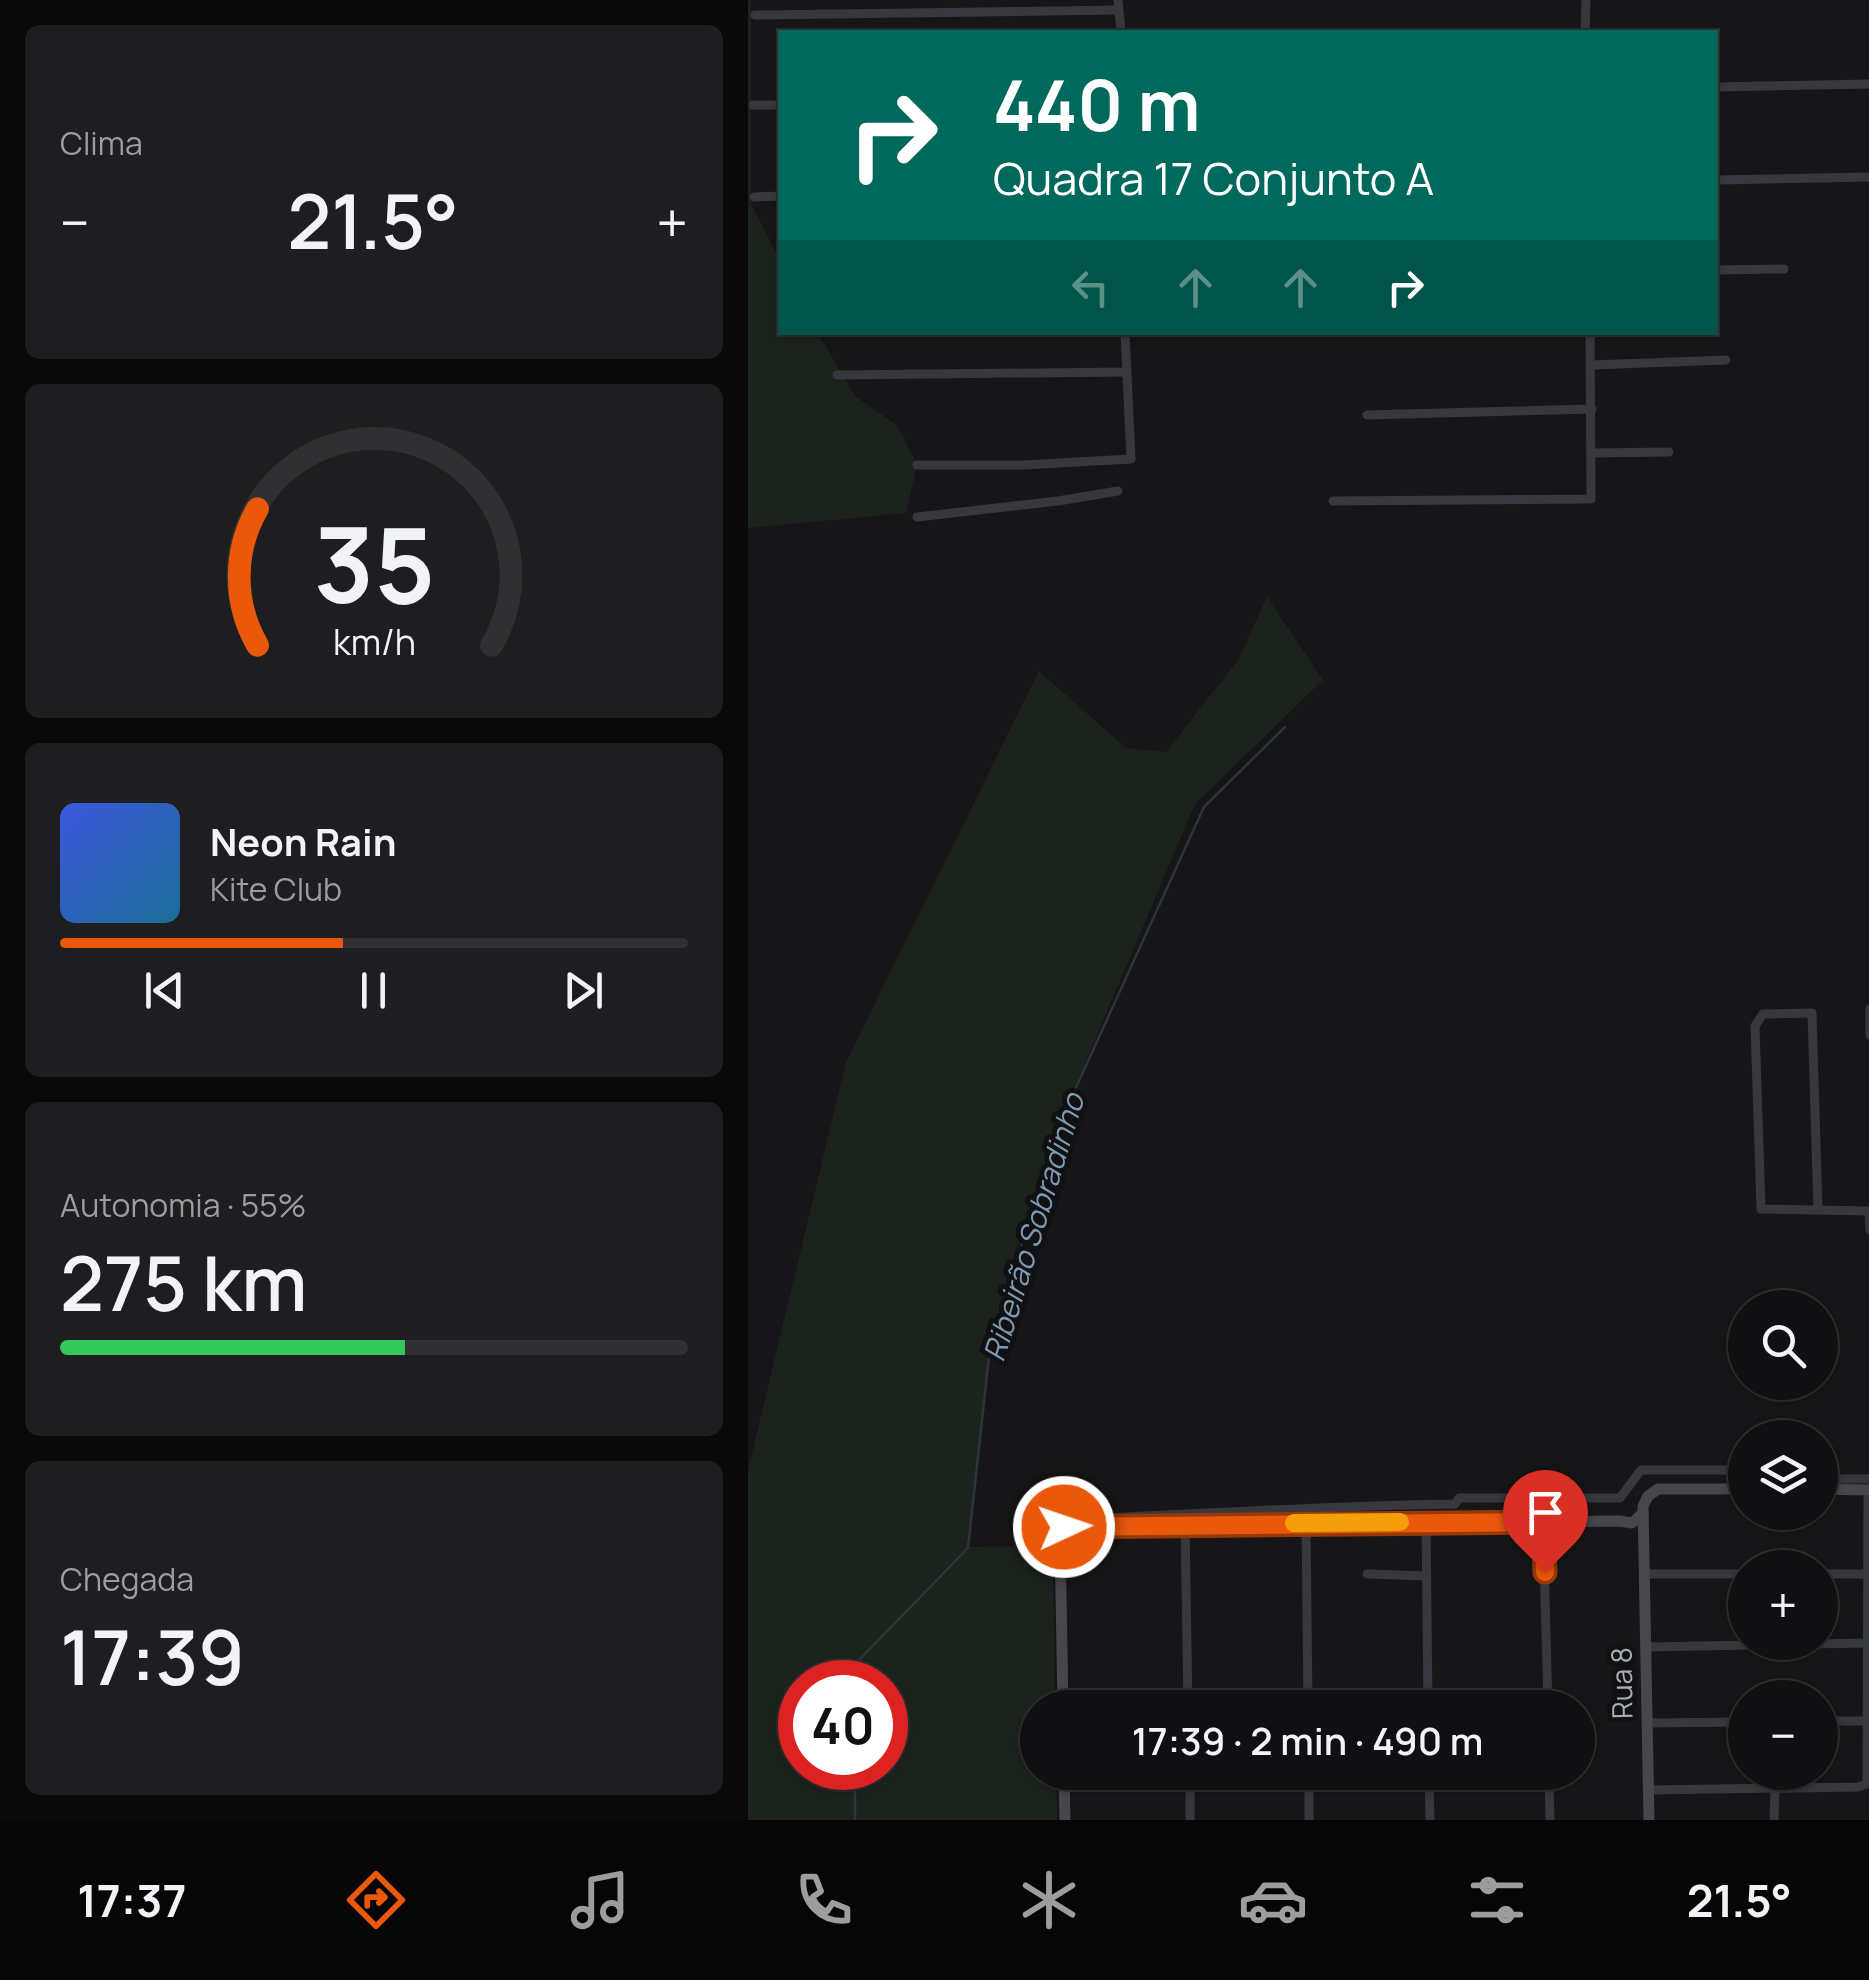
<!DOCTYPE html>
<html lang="pt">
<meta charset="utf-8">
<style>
:root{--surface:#101012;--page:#1e1e20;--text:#f1f3f6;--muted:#9c9d9f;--line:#303032;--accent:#ea580c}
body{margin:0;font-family:Manrope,sans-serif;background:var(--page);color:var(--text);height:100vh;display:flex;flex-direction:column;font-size:38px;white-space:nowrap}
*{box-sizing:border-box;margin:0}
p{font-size:32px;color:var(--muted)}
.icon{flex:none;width:55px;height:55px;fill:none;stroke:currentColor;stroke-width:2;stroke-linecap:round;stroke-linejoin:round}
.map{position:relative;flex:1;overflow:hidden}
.sheet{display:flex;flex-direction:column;gap:25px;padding:25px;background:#09090a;width:748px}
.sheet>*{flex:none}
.guide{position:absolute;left:30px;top:30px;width:940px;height:305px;border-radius:0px;box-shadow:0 2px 8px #0004,0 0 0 2px var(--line);background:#00695c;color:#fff;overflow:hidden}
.tools{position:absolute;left:980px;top:1290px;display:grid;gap:20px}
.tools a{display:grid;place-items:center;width:110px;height:110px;border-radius:50%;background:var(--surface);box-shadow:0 2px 8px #0004,0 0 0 2px var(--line);font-size:50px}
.speed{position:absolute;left:30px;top:1660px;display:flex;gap:20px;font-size:50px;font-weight:700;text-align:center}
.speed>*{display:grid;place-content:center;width:130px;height:130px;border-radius:50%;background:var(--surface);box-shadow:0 2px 8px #0004,0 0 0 2px var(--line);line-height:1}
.speed .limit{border:15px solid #d22;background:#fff;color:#111}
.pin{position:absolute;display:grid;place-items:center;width:85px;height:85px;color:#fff;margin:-102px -42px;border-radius:50% 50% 50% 0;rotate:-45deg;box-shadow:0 0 10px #0007}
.pin .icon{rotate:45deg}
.me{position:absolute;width:110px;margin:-55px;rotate:87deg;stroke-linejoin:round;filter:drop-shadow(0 0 8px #0008)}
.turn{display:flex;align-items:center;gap:35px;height:210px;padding:0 50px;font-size:45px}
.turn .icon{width:130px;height:130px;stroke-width:2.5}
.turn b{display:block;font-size:70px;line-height:85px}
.lanes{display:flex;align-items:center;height:95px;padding:0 50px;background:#0003;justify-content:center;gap:50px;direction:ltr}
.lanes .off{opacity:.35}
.big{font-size:75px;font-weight:600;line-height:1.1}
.sheet .widget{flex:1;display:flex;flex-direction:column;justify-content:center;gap:15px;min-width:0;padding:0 35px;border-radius:15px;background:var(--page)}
.sheet .dial{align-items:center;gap:0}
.dial svg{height:260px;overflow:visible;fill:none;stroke:var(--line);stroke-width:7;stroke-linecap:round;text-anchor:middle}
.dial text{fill:var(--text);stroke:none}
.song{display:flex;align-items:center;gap:30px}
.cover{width:120px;height:120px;border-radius:15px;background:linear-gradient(135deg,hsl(230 70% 55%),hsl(200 70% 35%))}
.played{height:10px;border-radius:5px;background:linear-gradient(90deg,var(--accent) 45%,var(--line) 45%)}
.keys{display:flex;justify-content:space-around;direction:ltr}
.heat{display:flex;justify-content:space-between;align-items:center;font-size:55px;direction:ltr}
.charge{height:15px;border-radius:8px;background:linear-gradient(90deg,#34c759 55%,var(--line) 0)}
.trip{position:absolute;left:272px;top:1690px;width:575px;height:100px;border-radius:50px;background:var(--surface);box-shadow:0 2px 8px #0004,0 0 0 2px var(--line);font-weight:600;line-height:100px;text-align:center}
.menu{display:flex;height:160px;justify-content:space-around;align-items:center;background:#060607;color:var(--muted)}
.menu .icon{width:70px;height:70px}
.menu .current{color:var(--accent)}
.menu b{font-size:45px;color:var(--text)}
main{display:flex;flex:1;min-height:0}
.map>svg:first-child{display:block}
</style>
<main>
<section class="sheet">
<div class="widget"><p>Clima</p>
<div class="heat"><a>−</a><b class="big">21.5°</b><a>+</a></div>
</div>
<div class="widget dial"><svg viewBox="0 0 100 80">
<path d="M14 69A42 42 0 1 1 86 69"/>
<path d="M14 69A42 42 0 0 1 14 27" stroke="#ea580c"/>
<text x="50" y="56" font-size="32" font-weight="700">35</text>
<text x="50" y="72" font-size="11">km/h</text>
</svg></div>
<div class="widget">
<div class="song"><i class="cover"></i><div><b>Neon Rain</b><p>Kite Club</p></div></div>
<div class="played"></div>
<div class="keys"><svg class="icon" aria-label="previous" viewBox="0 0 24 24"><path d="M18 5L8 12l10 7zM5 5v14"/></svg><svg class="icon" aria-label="pause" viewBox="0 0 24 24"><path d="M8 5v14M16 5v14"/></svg><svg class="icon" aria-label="next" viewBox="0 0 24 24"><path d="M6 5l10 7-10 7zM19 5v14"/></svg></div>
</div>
<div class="widget"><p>Autonomia · 55%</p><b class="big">275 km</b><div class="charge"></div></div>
<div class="widget"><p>Chegada</p><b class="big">17:39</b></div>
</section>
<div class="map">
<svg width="1122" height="1820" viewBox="0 0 1122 1820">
<rect width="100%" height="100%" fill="#161618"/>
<!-- green -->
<g fill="#1c231d" fill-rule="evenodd">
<path d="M0,0H3V204L32,261V332L70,333L107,396L150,426L169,465L158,513L0,528Z"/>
<path d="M519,597L575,680L447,804L310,1127L264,1264L242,1347L220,1547L305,1546L307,1707L290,1708V1772L308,1773L309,1820H0V1470L98,1062L291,671L378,748L418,752L490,660ZM52,1682H138V1768H52Z"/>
</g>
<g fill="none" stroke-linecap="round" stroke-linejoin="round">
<!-- stream -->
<g stroke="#2c353c" stroke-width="2.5">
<path d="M107,1682L108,1663L220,1548L242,1347L310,1127L456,807L537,727"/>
<path d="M107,1820V1768"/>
</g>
<!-- street -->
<g stroke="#37383d" stroke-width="9">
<path d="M370,0L373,32"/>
<path d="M7,15L370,10"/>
<path d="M837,32L838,0"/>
<path d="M968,87L1122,84"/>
<path d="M5,105H32"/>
<path d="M968,180L1122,177"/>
<path d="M6,197L32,196"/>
<path d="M968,270L1036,269"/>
<path d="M844,365L978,360"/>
<path d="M89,375L377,372"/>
<path d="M619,415L844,409"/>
<path d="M845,453L921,452"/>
<path d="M169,465H276L383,459L377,332"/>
<path d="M585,501L843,499L842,332"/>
<path d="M169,517L310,501L370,491"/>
<path d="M1122,1009V1035"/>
<path d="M1070,1210L1064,1013L1015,1014L1007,1026L1013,1209L1122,1211"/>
<path d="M1121,1211L1122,1230"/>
<path d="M1072,1479H1122"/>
<path d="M795,1521L800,1708"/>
<path d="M678,1522L680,1708"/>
<path d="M558,1523L560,1708"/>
<path d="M437,1524L440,1708"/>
<path d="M316,1527L314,1520C445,1514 575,1506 707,1504L711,1498H872L893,1470H998"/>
<path d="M619,1574L678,1576"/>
<path d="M897,1574H998"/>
<path d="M1072,1574H1119"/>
<path d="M898,1647L1120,1643"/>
<path d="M1072,1721H1120"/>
<path d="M899,1723L998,1722"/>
<path d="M442,1772V1820"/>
<path d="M561,1772V1820"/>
<path d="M681,1772L682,1820"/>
<path d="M801,1772L802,1820"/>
<path d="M901,1790L1110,1787L1119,1784L1120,1490"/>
<path d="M1026,1820L1027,1791"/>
</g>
<!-- secondary -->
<g stroke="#45474d" stroke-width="11">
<path d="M1072,1489L1122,1490"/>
<path d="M315,1708L312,1538L316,1527L872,1521L884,1523L895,1513"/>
<path d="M316,1772L317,1820"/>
<path d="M901,1820L895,1506L900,1496L910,1489H998"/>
</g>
</g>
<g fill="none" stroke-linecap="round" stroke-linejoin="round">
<!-- route casing -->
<g stroke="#983908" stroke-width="25">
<path id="route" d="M316,1527L795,1522L797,1572"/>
</g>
<!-- route -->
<use href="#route" stroke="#ea580c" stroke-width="18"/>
<!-- slow -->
<path stroke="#f59e0b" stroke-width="18" d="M546,1523L652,1522"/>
</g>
<g text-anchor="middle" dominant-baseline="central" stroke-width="10" stroke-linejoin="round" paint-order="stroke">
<!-- street labels -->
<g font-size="28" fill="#a8adb8" stroke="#111113">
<text transform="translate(873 1683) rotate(-91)">Rua 8</text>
</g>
<!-- water labels -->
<g font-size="30" font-style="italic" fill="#7f9bb3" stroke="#111113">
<text transform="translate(285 1227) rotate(-73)">Ribeirão Sobradinho</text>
</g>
</g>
</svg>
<div class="tools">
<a><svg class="icon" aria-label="search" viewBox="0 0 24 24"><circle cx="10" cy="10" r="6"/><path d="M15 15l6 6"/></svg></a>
<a><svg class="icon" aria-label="layers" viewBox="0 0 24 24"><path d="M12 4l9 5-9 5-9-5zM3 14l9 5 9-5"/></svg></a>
<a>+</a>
<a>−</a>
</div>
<div class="speed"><div class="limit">40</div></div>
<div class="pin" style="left:797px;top:1572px;background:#d93025"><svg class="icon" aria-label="arrive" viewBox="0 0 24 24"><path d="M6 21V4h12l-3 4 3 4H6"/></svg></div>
<svg class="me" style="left:316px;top:1527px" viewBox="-20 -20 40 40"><circle r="17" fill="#ea580c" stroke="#fff" stroke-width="3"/><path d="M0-11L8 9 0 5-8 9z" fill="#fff"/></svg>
<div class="trip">17:39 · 2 min · 490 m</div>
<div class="guide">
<div class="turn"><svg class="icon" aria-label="right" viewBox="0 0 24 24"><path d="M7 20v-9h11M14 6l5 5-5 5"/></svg><div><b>440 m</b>Quadra 17 Conjunto A</div></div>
<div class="lanes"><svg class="icon off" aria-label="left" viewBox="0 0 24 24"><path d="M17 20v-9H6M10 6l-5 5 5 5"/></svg><svg class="icon off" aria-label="ahead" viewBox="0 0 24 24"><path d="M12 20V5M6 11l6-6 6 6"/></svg><svg class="icon off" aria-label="ahead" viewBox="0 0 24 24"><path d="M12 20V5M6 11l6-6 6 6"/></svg><svg class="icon" aria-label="right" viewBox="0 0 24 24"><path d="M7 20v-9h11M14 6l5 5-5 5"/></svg></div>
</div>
</div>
</main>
<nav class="menu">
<b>17:37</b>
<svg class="icon current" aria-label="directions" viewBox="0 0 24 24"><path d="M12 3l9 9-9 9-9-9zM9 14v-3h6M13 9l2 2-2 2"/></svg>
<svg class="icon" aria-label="music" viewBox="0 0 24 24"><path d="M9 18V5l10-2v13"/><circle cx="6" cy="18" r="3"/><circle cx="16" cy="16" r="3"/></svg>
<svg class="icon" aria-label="phone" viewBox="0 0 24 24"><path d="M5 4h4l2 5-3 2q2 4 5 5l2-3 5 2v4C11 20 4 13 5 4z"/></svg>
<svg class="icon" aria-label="climate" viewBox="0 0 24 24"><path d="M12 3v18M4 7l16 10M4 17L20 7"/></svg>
<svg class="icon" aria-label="car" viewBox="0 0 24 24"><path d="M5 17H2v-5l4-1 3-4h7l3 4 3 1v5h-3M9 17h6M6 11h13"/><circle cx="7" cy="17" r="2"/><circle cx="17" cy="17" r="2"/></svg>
<svg class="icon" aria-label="filters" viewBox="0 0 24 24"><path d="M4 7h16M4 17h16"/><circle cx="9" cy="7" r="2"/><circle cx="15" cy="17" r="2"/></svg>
<b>21.5°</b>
</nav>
